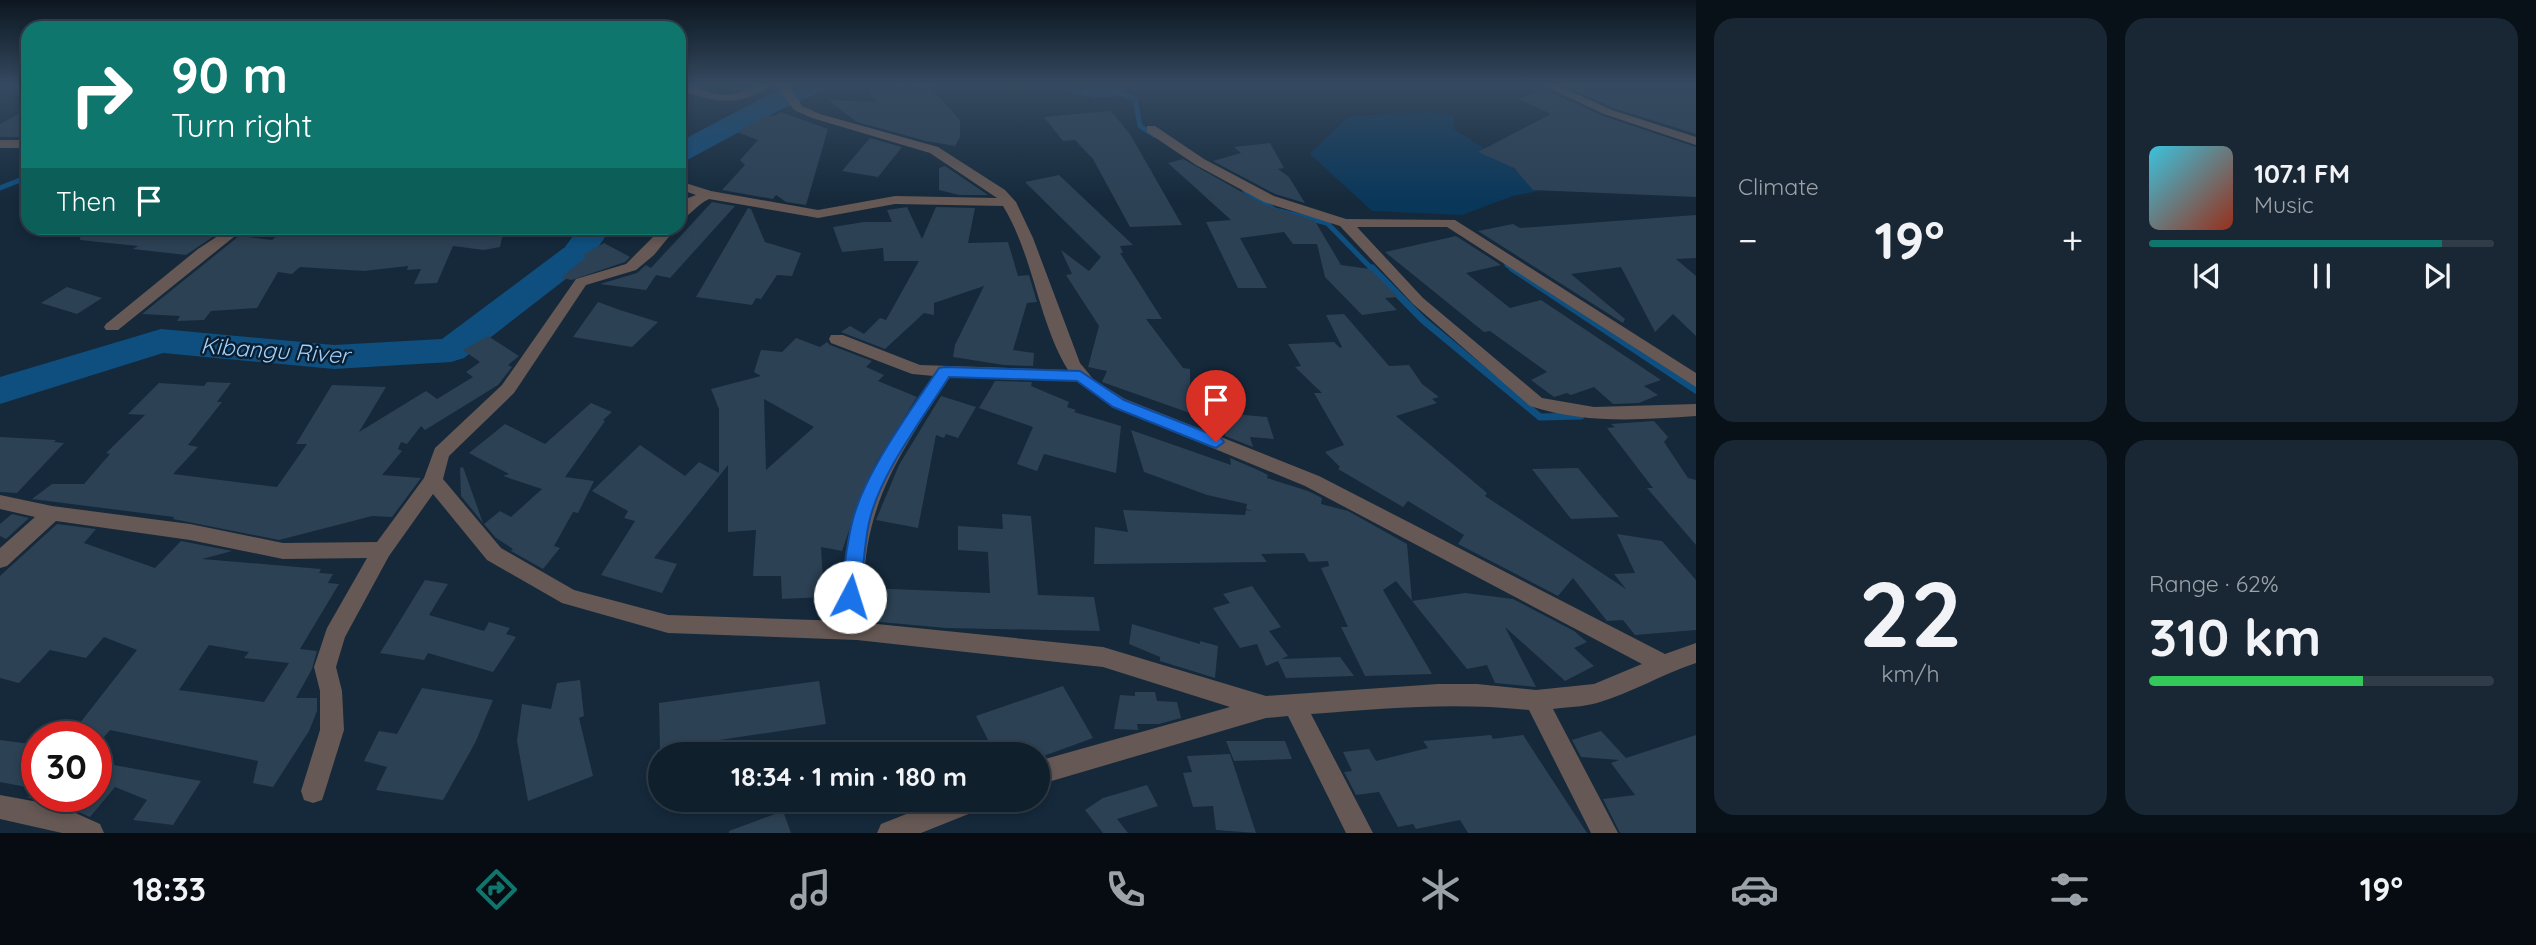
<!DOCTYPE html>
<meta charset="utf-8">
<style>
:root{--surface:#101f2c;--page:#192734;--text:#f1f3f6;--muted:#9ca2a9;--line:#303d48;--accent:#0f766e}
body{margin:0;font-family:Quicksand,sans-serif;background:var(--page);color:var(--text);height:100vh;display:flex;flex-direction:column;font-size:26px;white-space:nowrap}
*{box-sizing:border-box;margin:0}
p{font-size:23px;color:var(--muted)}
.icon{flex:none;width:38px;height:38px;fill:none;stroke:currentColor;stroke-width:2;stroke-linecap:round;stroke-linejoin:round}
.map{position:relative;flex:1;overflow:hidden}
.details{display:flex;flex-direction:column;gap:18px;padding:18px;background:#091118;width:840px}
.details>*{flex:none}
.banner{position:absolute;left:21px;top:21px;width:665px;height:214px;border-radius:21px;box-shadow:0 4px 10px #0003,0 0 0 2px var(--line);background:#0f766e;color:#fff;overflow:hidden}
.speed{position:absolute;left:21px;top:721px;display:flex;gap:14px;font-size:35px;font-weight:700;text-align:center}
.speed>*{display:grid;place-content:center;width:91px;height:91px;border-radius:50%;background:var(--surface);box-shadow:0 4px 10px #0003,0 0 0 2px var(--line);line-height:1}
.speed .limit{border:10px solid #d22;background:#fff;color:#111}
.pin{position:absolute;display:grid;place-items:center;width:60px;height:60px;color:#fff;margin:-72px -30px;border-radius:50% 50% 50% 0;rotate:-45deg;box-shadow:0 0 7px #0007}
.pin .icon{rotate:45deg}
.me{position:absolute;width:77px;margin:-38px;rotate:5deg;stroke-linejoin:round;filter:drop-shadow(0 0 5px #0008)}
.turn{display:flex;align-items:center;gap:24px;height:147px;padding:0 35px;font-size:32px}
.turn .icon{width:91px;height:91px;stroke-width:2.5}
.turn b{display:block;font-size:49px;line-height:60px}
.then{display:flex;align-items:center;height:66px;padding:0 35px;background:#0003;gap:14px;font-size:26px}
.big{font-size:52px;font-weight:700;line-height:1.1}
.details .card{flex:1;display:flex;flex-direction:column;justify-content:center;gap:10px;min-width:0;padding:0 24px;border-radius:21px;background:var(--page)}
.details .dial{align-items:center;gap:0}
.dial b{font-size:91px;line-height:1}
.song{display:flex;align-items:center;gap:21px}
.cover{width:84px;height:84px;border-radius:10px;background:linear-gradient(135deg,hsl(190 70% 55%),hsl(10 70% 35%))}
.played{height:7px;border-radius:4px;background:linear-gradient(90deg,var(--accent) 85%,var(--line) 85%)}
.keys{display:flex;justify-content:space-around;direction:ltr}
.heat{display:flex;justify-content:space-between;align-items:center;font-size:38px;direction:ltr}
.charge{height:10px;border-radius:5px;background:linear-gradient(90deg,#34c759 62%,var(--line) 0)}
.details .tiles{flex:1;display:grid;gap:18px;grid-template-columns:repeat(2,1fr)}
.trip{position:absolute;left:648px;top:742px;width:402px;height:70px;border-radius:35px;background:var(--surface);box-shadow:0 4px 10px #0003,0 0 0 2px var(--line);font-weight:700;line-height:70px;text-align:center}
.dock{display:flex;height:112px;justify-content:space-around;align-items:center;background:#060c12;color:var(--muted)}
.dock .icon{width:49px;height:49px}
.dock .selected{color:var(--accent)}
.dock b{font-size:32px;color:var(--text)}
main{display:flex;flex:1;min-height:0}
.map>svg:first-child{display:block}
</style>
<main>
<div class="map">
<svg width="1696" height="833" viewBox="0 0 1696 833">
<rect width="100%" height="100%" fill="#15293b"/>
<!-- green -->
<path fill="#09375a" d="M1428,112L1454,115V129L1507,163L1538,191L1513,196L1462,215L1372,211L1310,154L1349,116Z"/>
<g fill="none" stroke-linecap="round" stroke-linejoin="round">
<!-- stream-far1 -->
<g stroke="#0f4f7f" stroke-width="5">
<path d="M1112,90L1135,99L1140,126L1154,135"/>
<path d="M0,188L28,177"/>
<path d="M1245,191L1275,210L1327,223L1373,270"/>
<path d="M1507,265L1514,270"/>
</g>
<!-- stream -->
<g stroke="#0f4f7f" stroke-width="7">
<path d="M1372,268L1423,320L1540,417L1581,416"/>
<path d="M1512,268L1696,390"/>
</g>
<!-- river -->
<g fill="#0f4f7f" fill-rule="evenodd">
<path d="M794,85H829L825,90L778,111L689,159L679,162V142L760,99Z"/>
<path d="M1058,85H1130C1116,105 1083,96 1062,90Z"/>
<path d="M579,228H611L589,261L464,358L451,362L334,369L163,353L0,404V377L161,329L334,345L442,339L565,247Z"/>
</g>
</g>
<!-- building -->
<g fill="#2c4154" fill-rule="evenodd">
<path d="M1563,85H1696V134L1613,108Z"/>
<path d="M929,86L960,120V137L955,146L926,141L857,122L828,100L877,102L869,93L898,87L899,90Z"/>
<path d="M1544,89L1603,116L1696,147V197L1533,190L1514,168L1478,152L1551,114L1519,99Z"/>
<path d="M28,109V132L22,137H0V124Z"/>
<path d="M1111,111L1130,134L1182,225L1130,227L1093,159L1075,140L1063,141L1044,117Z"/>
<path d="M781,112L828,129L806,205L786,202L776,195L773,199L722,190L745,165L740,160L758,140L737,132L767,115L774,116Z"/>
<path d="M870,138L902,147L878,177L842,171Z"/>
<path d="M1270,143L1284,168L1278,169L1289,177L1305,203L1275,194L1213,161L1241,153L1234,147Z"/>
<path d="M1183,159L1263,204L1315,221L1341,265L1370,269L1398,297L1385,298L1397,310L1362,315L1325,277L1317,244H1293L1284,232L1240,238L1267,288H1238L1206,222L1231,220L1168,163Z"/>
<path d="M945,166L988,195H959L939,190V168Z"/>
<path d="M1059,175L1133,245L1120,246L1123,253H1120L1162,319H1146L1183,368L1190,369V413L1102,382L1107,371L1088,367L1099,326L1066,275L1072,274L1061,250L1089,271L1101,257L1025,182Z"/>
<path d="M712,202L735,206L670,278L656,275L646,290L600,284L637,273L646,265L651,268Z"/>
<path d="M907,207L922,239L936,207L975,208L968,243L1008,242L1018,276L1029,275L1037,302L1027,303L1013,350L1034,353L1033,366L1004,365L953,357L955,345L984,286L934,303V315L924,313L885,349L841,332L850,326L864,334L880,318L886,320L919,261H884L883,248L842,252L833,227L864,222H892L887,210Z"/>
<path d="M748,208L751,209L765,242L801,253L792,276L777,275L761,299L756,298L752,305L696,297Z"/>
<path d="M1696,215V258L1676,259L1696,276V336L1673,314L1655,332L1621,267L1571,274L1625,319L1623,323L1478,231L1513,224L1520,228Z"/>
<path d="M81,228H226L186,255L133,249L138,246L80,240Z"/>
<path d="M286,228H504L500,247L484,250L453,246L437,283L414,284L421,269L407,270L408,266L364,271L300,267L292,274L278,272L257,308L211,311L204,320L177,321L180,316L142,314L239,236L272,240Z"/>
<path d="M1456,236L1501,265L1466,273L1510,308L1541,300L1661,380L1644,386L1658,395L1639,403L1613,404L1594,387L1571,395L1567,393L1554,397L1531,380L1547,372L1490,331L1484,332L1385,252Z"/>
<path d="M604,243L630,257L625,262L572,280L561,278L586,257L583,255Z"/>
<path d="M67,287L102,298L77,314L41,303Z"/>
<path d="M598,302L620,310L658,322L632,347L573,337Z"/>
<path d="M1344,314L1389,366L1409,365L1422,384L1439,397L1432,399L1437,403L1396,416L1487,493L1485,496L1626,589L1614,574L1635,573L1617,534L1662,541L1696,580V630L1635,635L1623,620L1607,621L1573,578L1558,596L1458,544L1464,535L1408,501L1403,507L1338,469L1340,467L1325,452L1344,445L1314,393H1322L1295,367L1301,366L1288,344L1334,342L1340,348L1342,347L1326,315Z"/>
<path d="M488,336L519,356L508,365L512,367L498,385L425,430L421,426L407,444L401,442L398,449L402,451L382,475L421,478L392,517L372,516L279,540L173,519L174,517L32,499L52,484H84L110,454L106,453L145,415L128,414L159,383L204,386L207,382L231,383L217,402H222L188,445L198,447L173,474L277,487L307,444H296L332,385L386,387L359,432L426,391L437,399L473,377L466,372L480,362L463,350Z"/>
<path d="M796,338L820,347L827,342L830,345L872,361L866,367L884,375L878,381L917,397L877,461L863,490L842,551L821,547L824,597L782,599L781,576H753L756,530L728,532V465L654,558L677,564L662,593L601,575L635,521L624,518L628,511L592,491L640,445L685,476L699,462L719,473V409L711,389L761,376L754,372L761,350L782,352ZM764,399L814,427L766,470Z"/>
<path d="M995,381L1032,382L1031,386L1069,402L1067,407L1076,410L1074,412L1121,426L1116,473L1044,454L1037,471L1017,464L1033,427L979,408Z"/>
<path d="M941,396L976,407L958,438L946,434L944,438L936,435L918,528L876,520L899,465Z"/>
<path d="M1234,401L1244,415L1267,417L1274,439L1250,437L1253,447L1225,436V425L1222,424L1218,404Z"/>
<path d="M591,403L612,412L603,420L605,421L565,477L594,481L578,513L573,512L554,546L560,548L543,569L511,551L513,549L496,538L484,524L500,511L511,517L542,489L503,476L509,474L469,453L505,424L545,444Z"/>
<path d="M1654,421L1668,437L1664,442L1688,478L1696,480V545L1647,488H1653L1607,428L1615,427L1611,424Z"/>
<path d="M1131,430L1231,465L1230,458L1258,470L1268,475L1267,478L1308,491L1322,498L1321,504L1348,511L1407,544L1412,601L1465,593L1513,599L1574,631L1587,642L1574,648L1594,666L1565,681L1505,627L1536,687L1495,683L1487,665L1467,669L1396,581L1383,590L1432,674L1365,676L1341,627H1348L1321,568L1329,566L1328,561L1309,562L1304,553L1261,554L1267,562L1094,564L1095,527L1128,532L1123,510L1245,515L1246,510L1252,511L1246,509L1247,504L1207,495L1144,472Z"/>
<path d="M0,437L56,440L54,442L64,443L17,493L0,492Z"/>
<path d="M463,467L483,523L461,496L460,468Z"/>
<path d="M1578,468L1601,496L1619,517L1571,519L1532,469Z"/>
<path d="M12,514L29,518L6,539L0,536V524Z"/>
<path d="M1002,514L1031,516L1038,595L1094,597L1100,631L946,628L869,621L867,588L990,593L988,552L958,550V526L1003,529Z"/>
<path d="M57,524L96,529L84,543L155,568L181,541L232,551L202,559L321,569L319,573L333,574L328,583L339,584L300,649L317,651L312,669L296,698H317V711L309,731L273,787L253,783L258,761L110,730L104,737H69L137,650L104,637L86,658L50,650L19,683L0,678V576ZM209,645L249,652L244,658L289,663L264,702L179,690Z"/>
<path d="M425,580L448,584L429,615L484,631L489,622L510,628L506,634L516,637L493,672L428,653L424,660L380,653Z"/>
<path d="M1252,586L1281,627L1269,631L1288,656L1281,659L1340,657L1354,676L1286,678L1278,661L1266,666L1257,644L1240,648L1213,608L1230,603L1223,594Z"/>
<path d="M1132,624L1200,644V641L1218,646L1215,678L1160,661V657L1129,644Z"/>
<path d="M580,680L584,716L579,718L593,776L528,801L517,741L522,704L551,709L557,683Z"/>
<path d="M819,681L826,724L660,749L659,703Z"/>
<path d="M1063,686L1093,738L1038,758V754H995L976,716Z"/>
<path d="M422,688L493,700L475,743L443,800L376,790L387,767L364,761L379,731L397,734Z"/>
<path d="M1135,692H1155L1157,701L1177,702L1181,718L1159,724H1137L1138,730L1114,729L1120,695L1135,696Z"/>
<path d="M1601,731L1626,758L1696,735V833H1620L1603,799L1635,795L1611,763L1619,760L1581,757L1572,740Z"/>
<path d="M1491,735L1493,739L1523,735L1587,833H1468L1460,820L1416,829L1413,824L1398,827L1379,792L1356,795L1344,772L1352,771L1343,752L1369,749L1376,761L1428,748L1423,741Z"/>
<path d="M0,740L37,745V789L0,782Z"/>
<path d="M1226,741H1285L1292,759L1234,761Z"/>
<path d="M1230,754L1256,833L1216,830L1213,806L1193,807L1183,773L1192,772L1187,756Z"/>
<path d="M96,763L114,765L201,781L173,825L133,820L147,800L115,787L90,817L61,804L25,797L96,796Z"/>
<path d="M1147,785L1158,806L1117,819L1128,833H1103L1085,810L1103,798Z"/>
<path d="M783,811L791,833H729V831Z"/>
</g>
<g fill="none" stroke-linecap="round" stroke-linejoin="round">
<!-- minor -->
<g fill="#665854" fill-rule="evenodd">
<path d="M679,85C695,85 708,94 724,95C740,95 752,85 769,85C741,110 710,100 679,90Z"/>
<path d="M776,85H788L802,106L820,114L938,147L1005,190L1016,202L1033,238L1080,363L1094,380L1125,399L1319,476L1665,654L1696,643V663C1662,674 1632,693 1597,703C1583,707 1567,707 1553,709L1618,833H1591L1529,710C1456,702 1385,708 1311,714L1373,833H1346L1288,716L1266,718L1038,785V761L1230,707L1103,667L857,640L668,633L562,603L487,560L433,494L389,556L345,637L336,667L342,691L344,730L325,791L322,800L313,803L304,800L301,791L320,730V691L314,667L327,628L367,558L283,559L190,540L56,521L7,566L0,568V548L35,517L0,509V495L52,506L190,524L283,543L377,542L424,478L435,448L502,385L576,279L626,264L662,228H676L654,255L636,270L586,285L514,393L449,456L443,479L501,548L574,590L668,615L845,621C834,523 880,454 934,376L912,374L831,343L829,339L831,335H843L920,365L1068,370C1038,321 1034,257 1003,206L895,204L818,218L709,199C697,204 690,217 679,220V208L688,198L696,195L679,189V181L711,191L818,210L895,196L997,198L930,153L812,118L794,110ZM950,377L1076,381L1113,407L1305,486L1642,664L1594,684L1536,690L1477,684H1438L1266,696L1103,647L867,623C853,521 896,458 950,377Z"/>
<path d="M1542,85H1557L1612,110L1696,137V145L1604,114Z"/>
<path d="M1147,126H1155L1204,159L1274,196L1346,219L1455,220L1696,373V387L1447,227H1357L1423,298L1542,398L1594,407L1696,404V416C1639,420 1585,424 1530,406L1413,304L1340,226L1264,202L1196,165L1147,132Z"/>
<rect x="0" y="140" width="28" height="8"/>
<path d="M230,228H245L118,330H106L104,327L106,324L198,249Z"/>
<path d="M0,795L60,806L100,824L104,833H62L0,819Z"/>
<path d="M942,800H984L981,809L921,833H877L881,824Z"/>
</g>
</g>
<!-- sky -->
<linearGradient id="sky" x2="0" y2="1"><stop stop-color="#0c1720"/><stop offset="0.42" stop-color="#354960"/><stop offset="1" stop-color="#354960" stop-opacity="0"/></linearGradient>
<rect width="1696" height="202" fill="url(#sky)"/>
<!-- route -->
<path fill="#1a73e8" stroke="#114b97" stroke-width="2" d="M945,367L1080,371L1124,400L1221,438L1224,442L1216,448L1210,446L1113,407L1077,381L949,377C923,418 879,475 869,523C864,547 863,573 860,597L857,603L850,605L843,603L840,597C844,573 846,547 852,523C863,474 911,410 939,368Z"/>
<g text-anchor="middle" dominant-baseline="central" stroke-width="5" stroke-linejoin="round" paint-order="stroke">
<!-- water labels -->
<g font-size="23" font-style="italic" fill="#a1d0fb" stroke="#0b1f31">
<text transform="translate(275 350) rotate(4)">Kibangu River</text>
</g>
</g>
</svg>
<div class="speed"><div class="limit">30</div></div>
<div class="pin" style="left:1216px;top:442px;background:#d93025"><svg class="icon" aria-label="arrive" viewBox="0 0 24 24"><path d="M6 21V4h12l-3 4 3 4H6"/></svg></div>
<svg class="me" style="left:850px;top:597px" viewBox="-20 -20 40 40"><circle r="19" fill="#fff"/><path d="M0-13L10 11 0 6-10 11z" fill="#1a73e8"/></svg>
<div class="trip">18:34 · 1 min · 180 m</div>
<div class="banner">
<div class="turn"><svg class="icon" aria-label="right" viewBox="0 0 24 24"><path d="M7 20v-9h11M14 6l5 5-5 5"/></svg><div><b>90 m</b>Turn right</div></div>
<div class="then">Then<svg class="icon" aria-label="arrive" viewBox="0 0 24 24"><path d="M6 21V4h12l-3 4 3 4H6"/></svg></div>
</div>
</div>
<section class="details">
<div class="tiles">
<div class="card"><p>Climate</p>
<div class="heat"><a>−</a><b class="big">19°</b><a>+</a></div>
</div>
<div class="card">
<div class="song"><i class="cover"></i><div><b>107.1 FM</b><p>Music</p></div></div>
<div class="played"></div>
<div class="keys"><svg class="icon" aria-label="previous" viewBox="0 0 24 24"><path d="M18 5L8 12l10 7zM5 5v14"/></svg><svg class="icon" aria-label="pause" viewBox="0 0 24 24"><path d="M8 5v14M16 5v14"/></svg><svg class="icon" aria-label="next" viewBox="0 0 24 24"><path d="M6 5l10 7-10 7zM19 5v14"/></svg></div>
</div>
<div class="card dial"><b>22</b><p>km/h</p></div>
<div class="card"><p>Range · 62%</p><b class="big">310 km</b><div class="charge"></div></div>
</div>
</section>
</main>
<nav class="dock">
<b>18:33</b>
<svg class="icon selected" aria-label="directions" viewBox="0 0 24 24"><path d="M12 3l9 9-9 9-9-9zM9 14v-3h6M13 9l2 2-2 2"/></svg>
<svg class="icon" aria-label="music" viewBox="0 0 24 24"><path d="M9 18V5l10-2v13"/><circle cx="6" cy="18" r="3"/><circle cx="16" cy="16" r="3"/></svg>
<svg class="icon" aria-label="phone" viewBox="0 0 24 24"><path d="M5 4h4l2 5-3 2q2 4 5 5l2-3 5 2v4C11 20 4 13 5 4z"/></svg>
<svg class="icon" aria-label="climate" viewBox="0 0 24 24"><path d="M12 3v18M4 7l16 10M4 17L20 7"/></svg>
<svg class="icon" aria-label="car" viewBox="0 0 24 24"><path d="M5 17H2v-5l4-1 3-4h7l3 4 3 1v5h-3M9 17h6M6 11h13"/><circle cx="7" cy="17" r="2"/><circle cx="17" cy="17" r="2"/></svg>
<svg class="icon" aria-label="filters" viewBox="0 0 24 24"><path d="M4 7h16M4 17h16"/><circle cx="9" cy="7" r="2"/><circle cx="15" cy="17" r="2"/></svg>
<b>19°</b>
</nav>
